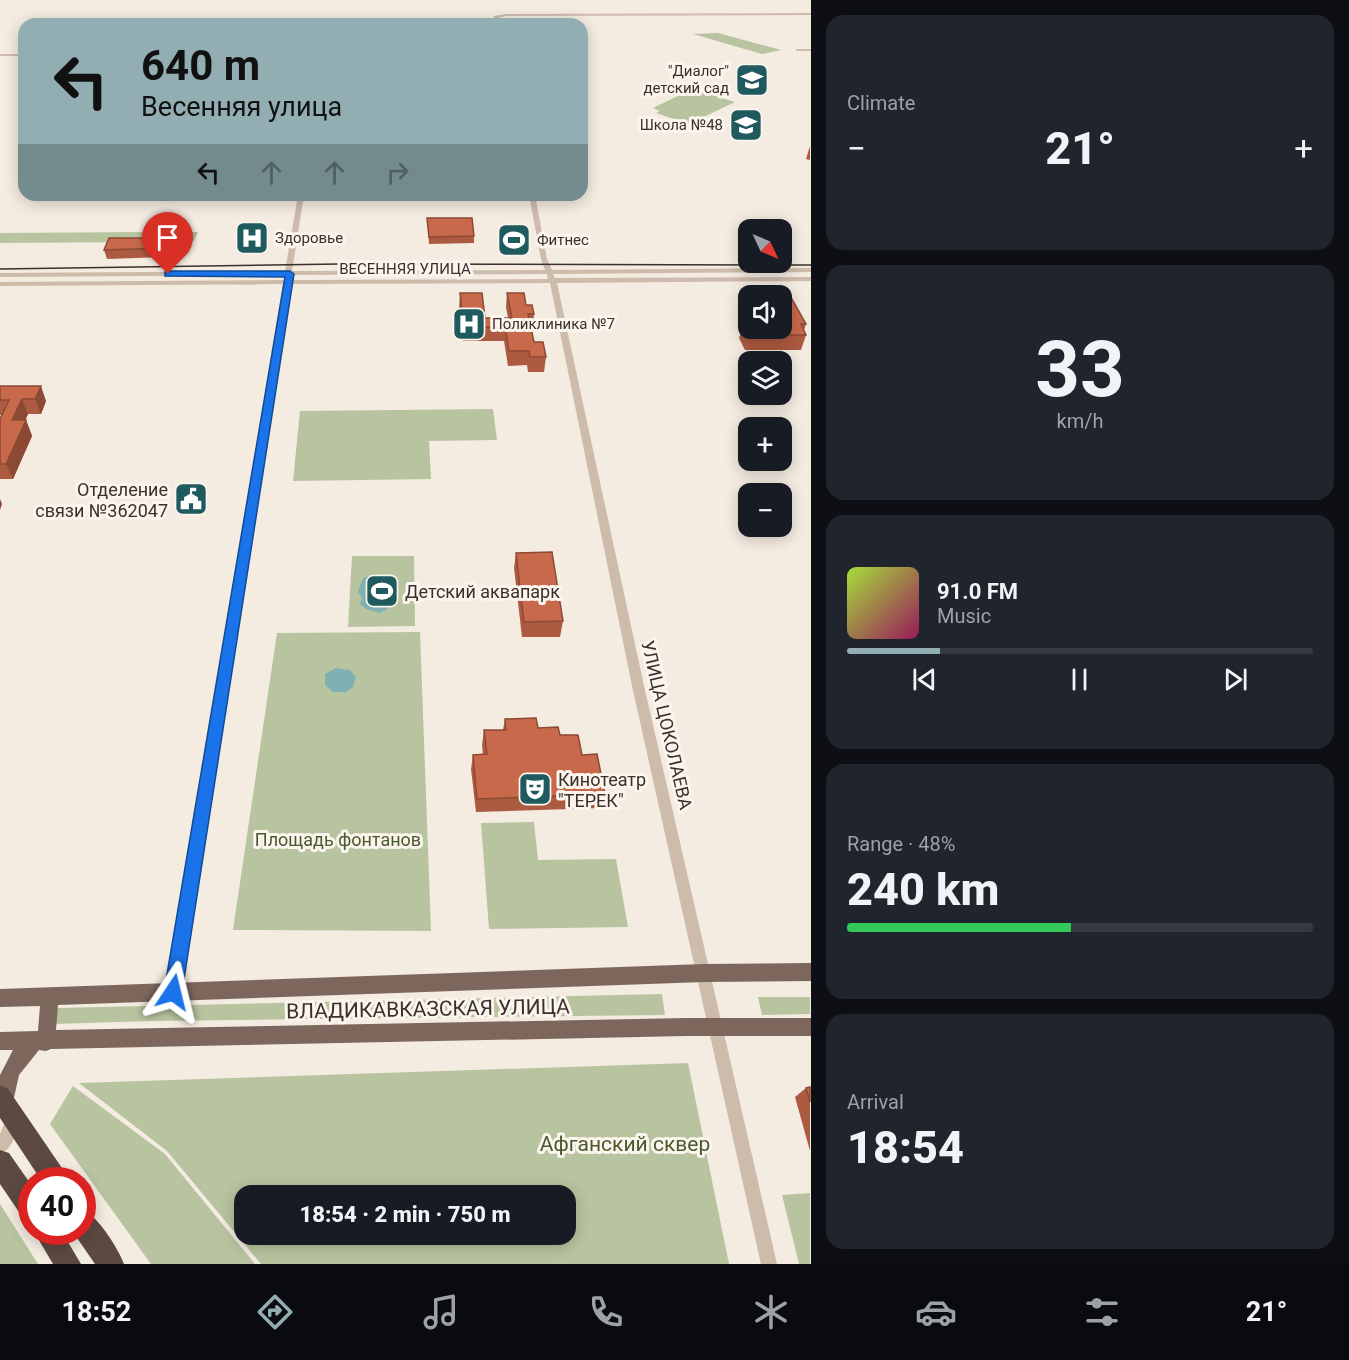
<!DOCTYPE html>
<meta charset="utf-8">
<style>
:root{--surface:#171b24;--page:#20242c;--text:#f1f3f6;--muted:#9ea1a6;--line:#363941;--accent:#92aeb2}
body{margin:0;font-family:Roboto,sans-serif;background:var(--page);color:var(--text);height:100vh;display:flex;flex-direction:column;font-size:22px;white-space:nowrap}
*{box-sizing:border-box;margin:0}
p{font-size:20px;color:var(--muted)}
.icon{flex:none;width:33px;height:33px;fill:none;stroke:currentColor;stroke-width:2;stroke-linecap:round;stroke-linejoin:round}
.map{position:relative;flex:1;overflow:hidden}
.side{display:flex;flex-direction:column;gap:15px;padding:15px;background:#0d0f14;width:538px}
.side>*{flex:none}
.top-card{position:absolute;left:18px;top:18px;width:570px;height:183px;border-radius:18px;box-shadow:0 3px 15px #0003;background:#92aeb2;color:#111;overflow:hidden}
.needle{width:39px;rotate:134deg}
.fabs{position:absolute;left:738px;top:219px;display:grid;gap:12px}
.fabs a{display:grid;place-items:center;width:54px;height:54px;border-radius:12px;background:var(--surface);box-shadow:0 3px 15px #0003;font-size:30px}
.speed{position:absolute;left:18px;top:1167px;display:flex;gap:12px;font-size:30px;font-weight:700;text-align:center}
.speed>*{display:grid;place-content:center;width:78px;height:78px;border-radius:50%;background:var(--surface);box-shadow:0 3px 15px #0003;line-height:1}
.speed .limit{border:9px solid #d22;background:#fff;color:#111}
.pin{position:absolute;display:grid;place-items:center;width:51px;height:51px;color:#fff;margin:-62px -26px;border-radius:50% 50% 50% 0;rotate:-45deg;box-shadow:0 0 6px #0007}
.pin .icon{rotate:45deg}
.me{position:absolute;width:66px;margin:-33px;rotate:10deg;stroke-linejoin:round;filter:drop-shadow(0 0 4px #0008)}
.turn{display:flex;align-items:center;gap:21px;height:126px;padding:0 24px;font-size:27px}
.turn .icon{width:78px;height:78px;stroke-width:2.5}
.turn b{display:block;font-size:42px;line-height:51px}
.lanes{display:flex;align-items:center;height:57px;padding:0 24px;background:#0003;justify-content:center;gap:30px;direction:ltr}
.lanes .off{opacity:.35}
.big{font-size:45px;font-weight:800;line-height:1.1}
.side .widget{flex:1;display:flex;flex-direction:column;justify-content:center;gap:9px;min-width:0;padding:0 21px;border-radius:18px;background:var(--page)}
.side .dial{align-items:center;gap:0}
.dial b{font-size:78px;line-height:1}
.song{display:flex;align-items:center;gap:18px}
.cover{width:72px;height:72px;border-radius:9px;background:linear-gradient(135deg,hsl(80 70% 55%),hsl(330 70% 35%))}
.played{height:6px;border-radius:3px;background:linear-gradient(90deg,var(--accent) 20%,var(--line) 20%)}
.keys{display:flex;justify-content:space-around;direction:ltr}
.heat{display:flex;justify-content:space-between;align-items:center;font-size:33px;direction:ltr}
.charge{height:9px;border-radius:4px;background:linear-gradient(90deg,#34c759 48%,var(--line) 0)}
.trip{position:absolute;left:234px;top:1185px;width:342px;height:60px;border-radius:18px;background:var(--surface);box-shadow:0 3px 15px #0003;font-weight:800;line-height:60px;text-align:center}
.menu{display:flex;height:96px;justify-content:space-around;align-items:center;background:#090b0e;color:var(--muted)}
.menu .icon{width:42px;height:42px}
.menu .selected{color:var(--accent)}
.menu b{font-size:27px;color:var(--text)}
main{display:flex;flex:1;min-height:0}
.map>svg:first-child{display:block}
</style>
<main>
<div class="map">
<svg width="811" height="1264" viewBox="0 0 811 1264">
<rect width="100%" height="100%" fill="#f4ebe1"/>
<!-- green -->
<g fill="#b8c4a0" fill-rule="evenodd">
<path d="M718,33L781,50L762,54L693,34Z"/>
<path d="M692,89L735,102L689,124L656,113L660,111L653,108Z"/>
<path d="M149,232L145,242L0,243V233Z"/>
<path d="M153,232H198L194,241H149Z"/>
<path d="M493,409L497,440L429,441L431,479L293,481L300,411Z"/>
<path d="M352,556H414L415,626L348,627Z"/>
<path d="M420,632L431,931L233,930L277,633Z"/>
<path d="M534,822L538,860L616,859L628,927L489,929L481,823Z"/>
<path d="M662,994L665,1015L152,1021L54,1024L57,1008Z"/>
<path d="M758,997H810V1014L762,1015Z"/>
<path d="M688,1063L729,1264H261L167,1151L79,1083ZM244,1196H566V1234H244Z"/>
<path d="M73,1086L165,1154L255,1264H151L50,1124Z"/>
<path d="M810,1193V1264H799L782,1195Z"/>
<path d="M0,1204L38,1264H0Z"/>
</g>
<!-- water -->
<g fill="#7fb0b2">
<path d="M376,574L389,576L397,584L394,587L385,584L380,587V597L390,607L380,613L366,609L360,604L362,597L358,592L363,578Z"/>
<path d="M336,668L350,670L356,677L353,687L346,692H333L325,685V674Z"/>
</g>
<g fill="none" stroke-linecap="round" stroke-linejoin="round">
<!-- minor -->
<g fill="#cdbbac" fill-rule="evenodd">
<path d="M811,13V15L506,16L498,18L497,24H493L494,16L506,14Z"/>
<path d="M795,49H811V51H797Z"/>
<rect x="0" y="54" width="24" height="2"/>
<path d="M298,195H304L292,271L545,270L541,259L529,195H535L547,259L552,270L811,268V272L553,274L555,278L811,277V281L557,283L644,686L777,1264H761L632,686L550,283L290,284L180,992L178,997L173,999L168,997L166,992L283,284L0,286V282L284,280L285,275L0,277V273L285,271ZM547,274L548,279L291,280L292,275Z"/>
<path d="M13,1111L18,1114L21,1119C16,1132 14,1148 0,1154V1134L8,1114Z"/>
</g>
<!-- major -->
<path fill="#7d675c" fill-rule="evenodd" d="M811,963V981L704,982L58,1005L56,1030L687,1018H811V1036H687L51,1049L46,1051L39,1050L19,1075L11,1111L4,1114L0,1112V1075L13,1050H0V1032L38,1031L40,1006L0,1007V989L704,964Z"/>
<!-- highway -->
<g fill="#5c4a42" fill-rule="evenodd">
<path d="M0,1085L8,1089L64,1171L67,1180H41L0,1118Z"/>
<path d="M0,1150L9,1153L32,1186V1222L23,1218L0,1184Z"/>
<path d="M82,1209C98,1216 118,1248 124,1264H95L73,1232H82Z"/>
<path d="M34,1232H62L81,1264H53Z"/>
</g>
<!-- tram -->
<path stroke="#3b302b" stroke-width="1.5" d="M0,269L339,264L811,265"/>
</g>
<!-- wall -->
<g fill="#ac5a40">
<path d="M810,146V160L806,159Z"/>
<path d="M427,218L474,236V243L429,244Z"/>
<path d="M166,238L168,247L165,257L107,259L104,250Z"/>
<path d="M767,292H788L806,324L804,330L806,335L801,350H745L739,338L744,323H748V328H782V296H766Z"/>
<path d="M460,293L485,318H508L506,307L507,293L526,305L534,314L533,328H531L534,342L546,357L544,372H528L527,365L508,366L504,341H463L459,308Z"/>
<path d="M0,386L46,401L41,414H28L25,420H26L32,436L13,479H0V419L2,415H0Z"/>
<path d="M516,553L563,621L560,637H522L514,568Z"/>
<path d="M505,719L560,735L582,755L605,794L601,808L476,812L471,769L473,755H483L482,745L484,730H503Z"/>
<path d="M810,1087V1151L795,1097L806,1088Z"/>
</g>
<!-- shaded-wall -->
<g fill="#8c4a34">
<path d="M166,238L168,247L165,257L163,248Z"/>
<path d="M41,386L46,401L41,414L35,399Z"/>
<path d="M22,399L28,414L18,436L12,420Z"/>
<path d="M26,420L32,436L13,479L6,464Z"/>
<path d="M0,499L2,504L0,510Z"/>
</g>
<!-- building -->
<g fill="#c8694b" stroke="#8c4a34" stroke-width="1.5">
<path d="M427,218H472L474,236L429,237Z"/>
<path d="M109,238H166L163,248L104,250Z"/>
<path d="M767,292H788L806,324H801L806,335H749L744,323H748V328H782V326H785L782,320V296H769Z"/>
<path d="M460,293H482L485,318H512L507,293H524L526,305H532L534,314H528L534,342H543L546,357H530L529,351H509L505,327H464Z"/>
<path d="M0,386H41L35,399H22L12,420H26L6,464H0V419L9,400H0Z"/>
<path d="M552,552L563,621L524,622L516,553Z"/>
<path d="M536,718L538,728L558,727L560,735H578L582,755L597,754L605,794L477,799L473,755L487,754L484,730H506L505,719Z"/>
<path d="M810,1087V1102L806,1088Z"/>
</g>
<!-- route -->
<path fill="#1a73e8" stroke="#114b97" stroke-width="1.5" d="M168,271H290L294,274L182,992L179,999L173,1002L166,999L164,992L285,277L165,276V272Z"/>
<!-- icons -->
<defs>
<g id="school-square" transform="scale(1.725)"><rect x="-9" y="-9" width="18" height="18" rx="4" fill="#1f5a5e" stroke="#fbf5ee"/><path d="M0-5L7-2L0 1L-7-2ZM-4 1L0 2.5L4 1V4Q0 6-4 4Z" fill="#fff"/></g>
<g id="hospital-square" transform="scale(1.725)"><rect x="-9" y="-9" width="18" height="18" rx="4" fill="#1f5a5e" stroke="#fbf5ee"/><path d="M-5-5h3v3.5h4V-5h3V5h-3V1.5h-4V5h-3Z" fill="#fff"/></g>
<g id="stadium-square" transform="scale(1.725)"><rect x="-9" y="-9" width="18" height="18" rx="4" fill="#1f5a5e" stroke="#fbf5ee"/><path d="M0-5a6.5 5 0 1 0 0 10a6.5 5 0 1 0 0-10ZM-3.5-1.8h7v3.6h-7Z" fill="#fff"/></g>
<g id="civic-square" transform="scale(1.725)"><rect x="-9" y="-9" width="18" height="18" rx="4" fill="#1f5a5e" stroke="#fbf5ee"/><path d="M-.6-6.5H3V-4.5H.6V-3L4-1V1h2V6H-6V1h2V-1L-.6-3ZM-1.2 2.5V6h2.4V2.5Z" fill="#fff"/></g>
<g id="theatre-square" transform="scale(1.725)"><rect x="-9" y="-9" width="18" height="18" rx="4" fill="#1f5a5e" stroke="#fbf5ee"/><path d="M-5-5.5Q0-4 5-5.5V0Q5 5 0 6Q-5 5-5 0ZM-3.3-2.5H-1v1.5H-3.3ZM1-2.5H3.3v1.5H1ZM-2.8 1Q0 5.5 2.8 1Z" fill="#fff"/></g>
</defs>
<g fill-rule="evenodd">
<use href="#school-square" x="752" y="80"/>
<use href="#school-square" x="746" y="125"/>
<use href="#hospital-square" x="252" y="238"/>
<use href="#stadium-square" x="514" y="240"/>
<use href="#hospital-square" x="469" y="324"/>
<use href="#civic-square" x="191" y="499"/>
<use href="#stadium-square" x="382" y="591"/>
<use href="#theatre-square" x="535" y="789"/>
</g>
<g text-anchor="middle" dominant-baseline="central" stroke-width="6" stroke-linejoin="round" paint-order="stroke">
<!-- far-poi labels -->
<g font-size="15" fill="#3b302b" stroke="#fbf5ee" text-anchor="start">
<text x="729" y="71" text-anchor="end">"Диалог"<tspan x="729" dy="17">детский сад</tspan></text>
<text x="723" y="125" text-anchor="end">Школа №48</text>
<text x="275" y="238">Здоровье</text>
<text x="537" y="240">Фитнес</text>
<text x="492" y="324">Поликлиника №7</text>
</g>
<!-- far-street labels -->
<g font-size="15" fill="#3b302b" stroke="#fbf5ee">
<text x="405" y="269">ВЕСЕННЯЯ УЛИЦА</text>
</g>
<!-- poi labels -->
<g font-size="18" fill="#3b302b" stroke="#fbf5ee" text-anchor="start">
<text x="168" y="489" text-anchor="end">Отделение<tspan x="168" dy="21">связи №362047</tspan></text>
<text x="405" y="591">Детский аквапарк</text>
<text x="558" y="779">Кинотеатр<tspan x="558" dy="21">"ТЕРЕК"</tspan></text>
</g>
<!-- street labels -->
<g font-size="18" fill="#3b302b" stroke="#fbf5ee">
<text transform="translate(667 725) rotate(77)">УЛИЦА ЦОКОЛАЕВА</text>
</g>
<!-- park labels -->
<g font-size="18" fill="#4a5a2e" stroke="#fbf5ee">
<text x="338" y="839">Площадь фонтанов</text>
</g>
<!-- near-street labels -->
<g font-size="21" fill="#3b302b" stroke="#fbf5ee">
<text transform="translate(428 1009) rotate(-1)">ВЛАДИКАВКАЗСКАЯ УЛИЦА</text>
</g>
<!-- near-park labels -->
<g font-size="21" fill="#4a5a2e" stroke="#fbf5ee">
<text x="625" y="1144">Афганский сквер</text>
</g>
</g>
</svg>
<div class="fabs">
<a><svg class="needle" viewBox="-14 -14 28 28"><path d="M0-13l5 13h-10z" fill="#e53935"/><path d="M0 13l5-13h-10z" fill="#9ea1a6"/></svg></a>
<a><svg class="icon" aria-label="sound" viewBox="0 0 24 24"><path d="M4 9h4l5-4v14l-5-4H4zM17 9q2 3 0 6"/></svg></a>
<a><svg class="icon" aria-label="layers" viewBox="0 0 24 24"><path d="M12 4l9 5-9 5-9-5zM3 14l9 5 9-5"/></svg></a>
<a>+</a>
<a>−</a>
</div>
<div class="speed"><div class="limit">40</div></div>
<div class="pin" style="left:168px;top:274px;background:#d93025"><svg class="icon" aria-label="arrive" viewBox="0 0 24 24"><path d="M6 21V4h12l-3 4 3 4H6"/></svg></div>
<svg class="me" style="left:173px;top:992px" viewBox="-20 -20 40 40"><path d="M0-17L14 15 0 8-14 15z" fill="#1a73e8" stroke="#fff" stroke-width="4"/></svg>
<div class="trip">18:54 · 2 min · 750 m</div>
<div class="top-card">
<div class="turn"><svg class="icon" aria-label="left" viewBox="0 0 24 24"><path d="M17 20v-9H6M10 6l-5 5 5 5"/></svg><div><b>640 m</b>Весенняя улица</div></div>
<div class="lanes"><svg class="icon" aria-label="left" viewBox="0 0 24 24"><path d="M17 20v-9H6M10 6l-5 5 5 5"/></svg><svg class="icon off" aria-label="ahead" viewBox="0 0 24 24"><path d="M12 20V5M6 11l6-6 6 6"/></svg><svg class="icon off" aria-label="ahead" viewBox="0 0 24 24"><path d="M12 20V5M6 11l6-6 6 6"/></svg><svg class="icon off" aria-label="right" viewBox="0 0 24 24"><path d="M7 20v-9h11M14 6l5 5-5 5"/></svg></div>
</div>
</div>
<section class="side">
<div class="widget"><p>Climate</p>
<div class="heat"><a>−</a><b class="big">21°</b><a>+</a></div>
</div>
<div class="widget dial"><b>33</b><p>km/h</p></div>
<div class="widget">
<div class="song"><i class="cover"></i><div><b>91.0 FM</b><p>Music</p></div></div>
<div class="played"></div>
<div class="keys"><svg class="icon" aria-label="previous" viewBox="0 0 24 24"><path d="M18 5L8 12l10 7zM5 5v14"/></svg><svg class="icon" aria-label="pause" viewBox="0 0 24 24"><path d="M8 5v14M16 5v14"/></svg><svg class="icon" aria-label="next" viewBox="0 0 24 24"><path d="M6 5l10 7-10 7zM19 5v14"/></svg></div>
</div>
<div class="widget"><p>Range · 48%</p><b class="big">240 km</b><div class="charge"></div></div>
<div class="widget"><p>Arrival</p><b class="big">18:54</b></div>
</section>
</main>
<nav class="menu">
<b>18:52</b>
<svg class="icon selected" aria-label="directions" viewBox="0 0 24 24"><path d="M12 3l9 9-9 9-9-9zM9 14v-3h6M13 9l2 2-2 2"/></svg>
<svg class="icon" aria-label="music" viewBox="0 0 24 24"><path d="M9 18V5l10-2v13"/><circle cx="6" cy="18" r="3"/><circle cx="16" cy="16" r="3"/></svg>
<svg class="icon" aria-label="phone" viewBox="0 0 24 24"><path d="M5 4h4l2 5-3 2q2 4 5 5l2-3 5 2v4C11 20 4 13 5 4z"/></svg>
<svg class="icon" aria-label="climate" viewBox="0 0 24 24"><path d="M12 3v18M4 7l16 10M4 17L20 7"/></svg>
<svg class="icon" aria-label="car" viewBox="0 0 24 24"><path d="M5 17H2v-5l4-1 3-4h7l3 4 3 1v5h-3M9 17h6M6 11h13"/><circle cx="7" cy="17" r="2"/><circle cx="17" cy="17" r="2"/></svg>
<svg class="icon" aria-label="filters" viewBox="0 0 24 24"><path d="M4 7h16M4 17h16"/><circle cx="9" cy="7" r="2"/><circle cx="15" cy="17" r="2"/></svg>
<b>21°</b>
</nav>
